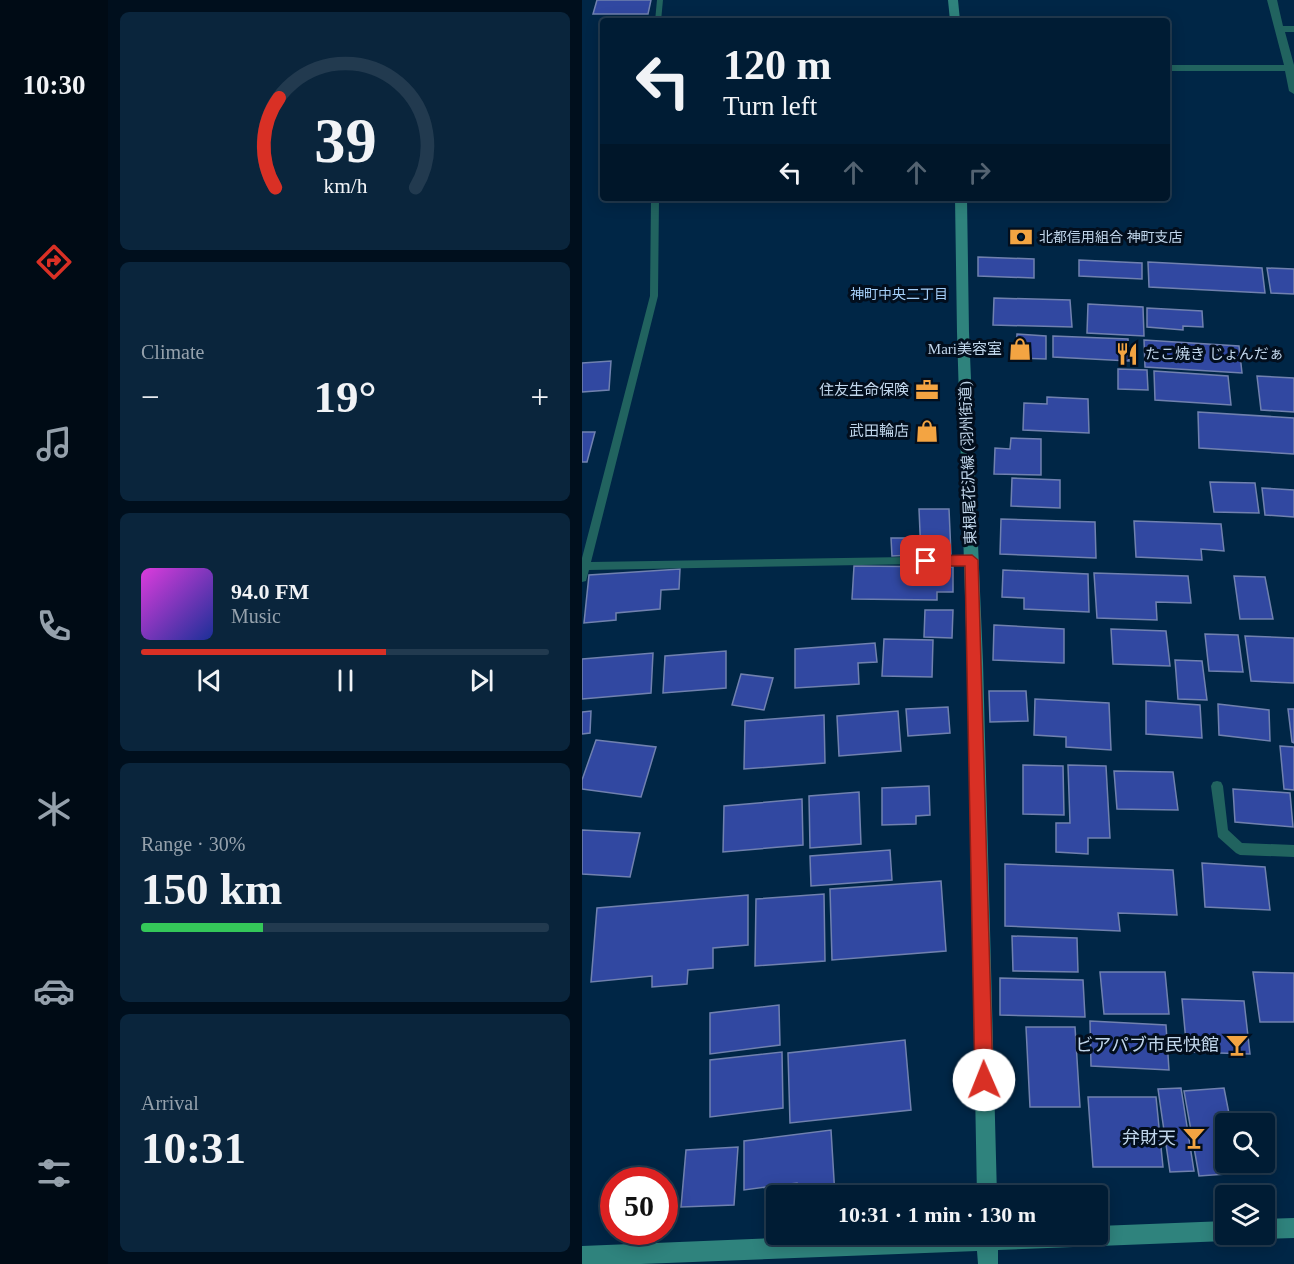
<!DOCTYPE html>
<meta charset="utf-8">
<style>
:root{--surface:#001c34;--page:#0a253c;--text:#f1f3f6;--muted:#95a1ac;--line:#223a4f;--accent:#d93025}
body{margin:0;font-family:"Times New Roman","Noto Sans JP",serif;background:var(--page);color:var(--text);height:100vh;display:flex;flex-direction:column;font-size:22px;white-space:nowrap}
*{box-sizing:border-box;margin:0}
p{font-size:20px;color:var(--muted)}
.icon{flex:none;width:33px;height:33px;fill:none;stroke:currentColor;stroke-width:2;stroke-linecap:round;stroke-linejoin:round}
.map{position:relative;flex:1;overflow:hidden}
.panel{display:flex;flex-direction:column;gap:12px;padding:12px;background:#000f1d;width:474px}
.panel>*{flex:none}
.hud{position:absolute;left:18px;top:18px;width:570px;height:183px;border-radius:6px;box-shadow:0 3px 15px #0003,0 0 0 2px var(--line);background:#001c34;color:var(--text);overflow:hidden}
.fabs{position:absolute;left:633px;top:1113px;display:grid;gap:12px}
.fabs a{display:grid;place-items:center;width:60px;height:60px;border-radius:6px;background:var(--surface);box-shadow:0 3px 15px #0003,0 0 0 2px var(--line);font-size:30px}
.speed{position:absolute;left:18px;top:1167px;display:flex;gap:12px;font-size:30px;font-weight:700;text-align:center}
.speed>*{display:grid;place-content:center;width:78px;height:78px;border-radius:50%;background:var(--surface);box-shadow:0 3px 15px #0003,0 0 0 2px var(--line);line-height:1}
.speed .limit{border:9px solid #d22;background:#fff;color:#111}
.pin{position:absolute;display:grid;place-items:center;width:51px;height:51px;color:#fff;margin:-26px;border-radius:12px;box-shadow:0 3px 9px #0006}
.me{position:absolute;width:66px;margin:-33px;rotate:359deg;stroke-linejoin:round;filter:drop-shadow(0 0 4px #0008)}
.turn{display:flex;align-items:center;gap:21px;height:126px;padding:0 24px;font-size:27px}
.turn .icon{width:78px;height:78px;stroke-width:2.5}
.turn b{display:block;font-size:42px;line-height:51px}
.lanes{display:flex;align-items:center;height:57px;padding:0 24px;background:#0003;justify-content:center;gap:30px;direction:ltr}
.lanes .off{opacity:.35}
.big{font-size:45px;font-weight:600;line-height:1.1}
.panel .card{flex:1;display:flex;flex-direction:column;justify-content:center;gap:9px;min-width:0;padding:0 21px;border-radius:9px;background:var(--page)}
.panel .dial{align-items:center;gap:0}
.dial svg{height:156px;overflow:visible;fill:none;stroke:var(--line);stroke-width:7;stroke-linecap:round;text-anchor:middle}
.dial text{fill:var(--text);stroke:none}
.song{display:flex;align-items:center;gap:18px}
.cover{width:72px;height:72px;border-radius:9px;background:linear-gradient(135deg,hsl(300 70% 55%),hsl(230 70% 35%))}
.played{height:6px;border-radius:3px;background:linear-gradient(90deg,var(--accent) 60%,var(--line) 60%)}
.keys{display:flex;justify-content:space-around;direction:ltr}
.heat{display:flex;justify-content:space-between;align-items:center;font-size:33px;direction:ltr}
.charge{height:9px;border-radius:4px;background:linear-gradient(90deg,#34c759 30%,var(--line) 0)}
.trip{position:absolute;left:184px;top:1185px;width:342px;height:60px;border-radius:6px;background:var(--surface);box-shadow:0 3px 15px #0003,0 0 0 2px var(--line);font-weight:600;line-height:60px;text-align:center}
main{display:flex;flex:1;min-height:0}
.tab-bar{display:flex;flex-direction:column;width:108px;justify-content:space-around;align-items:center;background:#000b15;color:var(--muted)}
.tab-bar .icon{width:42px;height:42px}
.tab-bar .on{color:var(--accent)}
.tab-bar b{font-size:27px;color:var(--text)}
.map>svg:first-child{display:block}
</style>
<main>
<nav class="tab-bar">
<b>10:30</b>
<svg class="icon on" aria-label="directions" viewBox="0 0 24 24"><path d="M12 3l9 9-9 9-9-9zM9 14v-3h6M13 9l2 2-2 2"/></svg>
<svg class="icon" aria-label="music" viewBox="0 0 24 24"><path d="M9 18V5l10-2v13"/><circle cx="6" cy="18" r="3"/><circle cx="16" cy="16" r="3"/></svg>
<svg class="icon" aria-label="phone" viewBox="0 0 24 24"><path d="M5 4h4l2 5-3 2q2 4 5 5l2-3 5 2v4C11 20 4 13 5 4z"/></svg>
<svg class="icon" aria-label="climate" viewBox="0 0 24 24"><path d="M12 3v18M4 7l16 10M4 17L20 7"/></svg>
<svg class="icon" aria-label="car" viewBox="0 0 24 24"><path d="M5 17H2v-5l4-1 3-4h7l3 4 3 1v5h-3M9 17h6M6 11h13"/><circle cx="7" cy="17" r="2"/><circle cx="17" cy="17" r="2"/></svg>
<svg class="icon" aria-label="filters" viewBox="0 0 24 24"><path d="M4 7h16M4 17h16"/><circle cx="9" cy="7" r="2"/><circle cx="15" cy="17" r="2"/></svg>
</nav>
<section class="panel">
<div class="card dial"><svg viewBox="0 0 100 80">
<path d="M14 69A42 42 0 1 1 86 69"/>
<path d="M14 69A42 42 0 0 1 16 23" stroke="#d93025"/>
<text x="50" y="56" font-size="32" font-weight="700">39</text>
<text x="50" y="72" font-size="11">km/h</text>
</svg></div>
<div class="card"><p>Climate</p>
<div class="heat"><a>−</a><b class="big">19°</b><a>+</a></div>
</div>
<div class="card">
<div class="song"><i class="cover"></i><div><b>94.0 FM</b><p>Music</p></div></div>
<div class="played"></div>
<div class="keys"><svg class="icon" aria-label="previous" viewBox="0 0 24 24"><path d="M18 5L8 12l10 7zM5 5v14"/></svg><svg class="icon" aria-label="pause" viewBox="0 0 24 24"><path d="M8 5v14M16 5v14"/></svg><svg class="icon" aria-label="next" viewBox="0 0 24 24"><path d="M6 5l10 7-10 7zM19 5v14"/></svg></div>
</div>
<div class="card"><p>Range · 30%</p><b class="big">150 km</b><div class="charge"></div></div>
<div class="card"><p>Arrival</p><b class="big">10:31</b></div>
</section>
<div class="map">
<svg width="712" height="1264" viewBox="0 0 712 1264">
<rect width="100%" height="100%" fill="#002646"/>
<!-- building -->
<g fill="#3148a1" stroke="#7081af" stroke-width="1.5">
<path d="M15,0H69L66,14H11Z"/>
<path d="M396,257L452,259V278L396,276Z"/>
<path d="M497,260L560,263V279L497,276Z"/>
<path d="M566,262L680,268L683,293L567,287Z"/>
<path d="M685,268L712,269V294L689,293Z"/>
<path d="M412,298L488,300L490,327L411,325Z"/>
<path d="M506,304L561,307L562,336L505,333Z"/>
<path d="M565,308L620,311L621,327L601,326V330L565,327Z"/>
<path d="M435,334L464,336V359L434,358Z"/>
<path d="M471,336L546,339L547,361L471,357Z"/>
<path d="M562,340L657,346L660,373L563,367Z"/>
<path d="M29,361L27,390L0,392V363Z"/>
<path d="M536,369L565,370L566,390L536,389Z"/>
<path d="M572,371L646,376L649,405L573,400Z"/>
<path d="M675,376L712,378V412L679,410Z"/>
<path d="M465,397L506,399L507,433L441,430L442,403L465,404Z"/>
<path d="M616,412L712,418V454L617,448Z"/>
<path d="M0,432H13L5,462H0Z"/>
<path d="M429,438L459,439V475L412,474L413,448L428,449Z"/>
<path d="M430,478L478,480V508L429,506Z"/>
<path d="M628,482L673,483L677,513L632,512Z"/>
<path d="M680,488L712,490V517L683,515Z"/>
<path d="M337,509H367L369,554L339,555Z"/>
<path d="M419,519L513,522L514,558L418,554Z"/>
<path d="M552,521L639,524L642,551L619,549L620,560L554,557Z"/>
<path d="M309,538H330L331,555L310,556Z"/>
<path d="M272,566L371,567V592H355V600L270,599Z"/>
<path d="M98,569L97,589L79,590L78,609L34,613V620L2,623L7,575Z"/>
<path d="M421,570L506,574L507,612L442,609V598L420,597Z"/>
<path d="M512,573L606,576L609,603L574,602L575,620L515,618Z"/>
<path d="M652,576L683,577L691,619H658Z"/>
<path d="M343,610H371L370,638L342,637Z"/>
<path d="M412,625L482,629V663L411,660Z"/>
<path d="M529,629L584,631L588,666L531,664Z"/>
<path d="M623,634L656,635L661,672L627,671Z"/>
<path d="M663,636L712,638V683L669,681Z"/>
<path d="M302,639L351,640L350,677L300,676Z"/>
<path d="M293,643L295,662L276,663L277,684L213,688V649Z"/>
<path d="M144,651V688L81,693L83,656Z"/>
<path d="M71,653L69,693L0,699V659Z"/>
<path d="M593,660L620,661L625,700L596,699Z"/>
<path d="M159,674L191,678L182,710L150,705Z"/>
<path d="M407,691H444L446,721L408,722Z"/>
<path d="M453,699L527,703L529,750L484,747V737L452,735Z"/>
<path d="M564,701L618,705L620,738L564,734Z"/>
<path d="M636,704L687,710L688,741L637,735Z"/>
<path d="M366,707L368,733L326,736L324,709Z"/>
<path d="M706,709H712V743L710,742Z"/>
<path d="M9,711L8,733L0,734V712Z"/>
<path d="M316,711L319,751L257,756L255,716Z"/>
<path d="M242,715L243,763L162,769L163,721Z"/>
<path d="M14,740L74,747L59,797L0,789V780Z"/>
<path d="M698,746L712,747V790L702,789Z"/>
<path d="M441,765L481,766L482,815L441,814Z"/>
<path d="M486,765L524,766L528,838H506V854L474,852V823H488Z"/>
<path d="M532,771L591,772L596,810L535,809Z"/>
<path d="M347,786L348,815L334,816V824L300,825V788Z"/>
<path d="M651,789L708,793L711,827L653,822Z"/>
<path d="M277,792L279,844L228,848L227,796Z"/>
<path d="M220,799L221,845L141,852L142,806Z"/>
<path d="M0,830L58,833L48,877L0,874Z"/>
<path d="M308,850L310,880L229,886L228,856Z"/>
<path d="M620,863L683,867L688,910L623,907Z"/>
<path d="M423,864L591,870L595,915L536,913L538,931L423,926Z"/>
<path d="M359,881L364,951L250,960L248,889Z"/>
<path d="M242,894L243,961L173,966L174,899Z"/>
<path d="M166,895V945L131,948V968L106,970L105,984L70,987V976L9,982L15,908Z"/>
<path d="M430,936L495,938L496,972L431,971Z"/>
<path d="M518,972H583L587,1014H522Z"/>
<path d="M671,972L712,973V1022H678Z"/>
<path d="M418,978L501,980L503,1017L418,1015Z"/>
<path d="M600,999L662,1001L668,1054L605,1052Z"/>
<path d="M197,1005L198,1045L128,1054V1013Z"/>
<path d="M508,1021L584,1025L587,1070L509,1066Z"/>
<path d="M444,1027H493L498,1107H448Z"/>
<path d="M323,1040L329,1110L208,1123L206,1053Z"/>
<path d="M200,1052L201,1108L128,1117V1060Z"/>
<path d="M599,1088L612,1171L588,1172L576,1089Z"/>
<path d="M642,1088L649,1124H644V1162H656L658,1173L617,1176L602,1091Z"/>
<path d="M506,1097H574L581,1167H511Z"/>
<path d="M249,1130L253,1196H216L215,1183L162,1190V1141Z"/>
<path d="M156,1147L152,1205L99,1207L104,1150Z"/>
</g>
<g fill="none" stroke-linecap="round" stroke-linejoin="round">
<!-- lane -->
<g fill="#21635f" fill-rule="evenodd">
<path d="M75,0H81L79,21H73Z"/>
<path d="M69,198H77L76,296L9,562L390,556L395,560L394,563L7,570L4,581L0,582V558L68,296Z"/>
<path d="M635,781L639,782L641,786L646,830L660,843L712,845V857L658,855L654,853L636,837L629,786L631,782Z"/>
</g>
<!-- street -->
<path fill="#21635f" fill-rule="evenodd" d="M685,0H695L701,26H712V32H703L712,65V94L707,91L703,71H585V65H702Z"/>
<!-- secondary -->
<g fill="#2f837d" fill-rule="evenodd">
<path d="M366,0H376L378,21H368Z"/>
<path d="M373,198H385L387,332L401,662L415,1196H395L385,662L375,332Z"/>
<path d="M712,1218V1238L682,1239L675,1236L682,1234V1219Z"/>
<path d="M644,1221V1234H653L651,1238L644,1241L416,1250V1264H396L395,1251L59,1264H0V1246L290,1234H516V1226Z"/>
</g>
</g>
<!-- route -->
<path fill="#d93025" stroke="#8d1f18" stroke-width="1.5" d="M390,555L396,560L411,1080L408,1086L402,1088L396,1086L393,1080L383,566H344L338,561L344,556Z"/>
<!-- icons -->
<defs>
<g id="bank-bare" transform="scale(1.8)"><path d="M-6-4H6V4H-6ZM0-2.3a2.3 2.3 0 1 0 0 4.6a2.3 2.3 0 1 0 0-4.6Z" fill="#f3a442" stroke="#020e1d" stroke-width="2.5" paint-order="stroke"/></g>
<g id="shop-bare" transform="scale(1.8)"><path d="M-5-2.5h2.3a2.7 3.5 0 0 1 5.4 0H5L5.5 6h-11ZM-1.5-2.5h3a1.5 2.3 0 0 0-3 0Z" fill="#f3a442" stroke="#020e1d" stroke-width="2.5" paint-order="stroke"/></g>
<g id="restaurant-bare" transform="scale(1.8)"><path d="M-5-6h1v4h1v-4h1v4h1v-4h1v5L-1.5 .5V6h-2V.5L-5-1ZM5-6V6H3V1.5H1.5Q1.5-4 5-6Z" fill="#f3a442" stroke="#020e1d" stroke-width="2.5" paint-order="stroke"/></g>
<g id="office-bare" transform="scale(1.8)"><path d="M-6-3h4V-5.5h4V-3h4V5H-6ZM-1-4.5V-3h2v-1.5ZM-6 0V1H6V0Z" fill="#f3a442" stroke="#020e1d" stroke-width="2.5" paint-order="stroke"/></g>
<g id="bar-bare" transform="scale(1.8)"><path d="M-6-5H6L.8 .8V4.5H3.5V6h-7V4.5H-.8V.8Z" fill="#f3a442" stroke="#020e1d" stroke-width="2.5" paint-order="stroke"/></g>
</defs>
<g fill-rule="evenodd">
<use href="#bank-bare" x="439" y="237"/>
<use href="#shop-bare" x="438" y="349"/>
<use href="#restaurant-bare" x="545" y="354"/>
<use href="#office-bare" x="345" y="390"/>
<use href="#shop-bare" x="345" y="431"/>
<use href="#bar-bare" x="655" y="1045"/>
<use href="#bar-bare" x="612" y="1138"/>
</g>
<g text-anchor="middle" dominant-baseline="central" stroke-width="6" stroke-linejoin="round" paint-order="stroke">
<!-- far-poi labels -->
<g font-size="14" fill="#c1d6eb" stroke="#020e1d" text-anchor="start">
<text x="457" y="237">北都信用組合 神町支店</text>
</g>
<!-- far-neighbourhood labels -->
<g font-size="14" fill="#a4cef7" stroke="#020e1d">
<text x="317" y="294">神町中央二丁目</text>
</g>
<!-- poi labels -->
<g font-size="15" fill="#c1d6eb" stroke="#020e1d" text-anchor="end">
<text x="420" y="349">Mari美容室</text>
<text x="563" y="354" text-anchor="start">たこ焼き じょんだぁ</text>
<text x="327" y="390">住友生命保険</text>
<text x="327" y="431">武田輪店</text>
</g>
<!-- street labels -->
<g font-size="15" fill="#c1d6eb" stroke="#020e1d">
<text transform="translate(386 463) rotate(-92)">東根尾花沢線 (羽州街道)</text>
</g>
<!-- near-poi labels -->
<g font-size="18" fill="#c1d6eb" stroke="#020e1d" text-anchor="end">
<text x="637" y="1045">ビアパブ市民快館</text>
<text x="594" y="1138">弁財天</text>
</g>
</g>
</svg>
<div class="fabs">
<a><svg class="icon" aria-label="search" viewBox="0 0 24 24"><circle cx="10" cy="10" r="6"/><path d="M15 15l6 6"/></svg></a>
<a><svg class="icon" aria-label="layers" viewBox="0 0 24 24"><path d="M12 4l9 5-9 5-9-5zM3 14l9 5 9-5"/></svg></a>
</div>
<div class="speed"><div class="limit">50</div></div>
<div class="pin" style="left:344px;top:561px;background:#d93025"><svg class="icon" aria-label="arrive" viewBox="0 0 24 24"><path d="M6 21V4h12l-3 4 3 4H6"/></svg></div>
<svg class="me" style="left:402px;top:1080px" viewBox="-20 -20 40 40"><circle r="19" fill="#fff"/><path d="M0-13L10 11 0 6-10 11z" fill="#d93025"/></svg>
<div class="trip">10:31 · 1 min · 130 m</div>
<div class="hud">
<div class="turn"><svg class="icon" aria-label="left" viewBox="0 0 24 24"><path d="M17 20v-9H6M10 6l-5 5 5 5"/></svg><div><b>120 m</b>Turn left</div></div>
<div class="lanes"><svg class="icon" aria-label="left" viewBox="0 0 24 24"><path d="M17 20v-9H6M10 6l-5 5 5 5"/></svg><svg class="icon off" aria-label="ahead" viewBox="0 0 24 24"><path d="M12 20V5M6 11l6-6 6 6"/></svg><svg class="icon off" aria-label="ahead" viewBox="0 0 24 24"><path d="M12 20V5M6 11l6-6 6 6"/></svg><svg class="icon off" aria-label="right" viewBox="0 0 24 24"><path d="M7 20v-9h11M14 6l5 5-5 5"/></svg></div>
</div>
</div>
</main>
